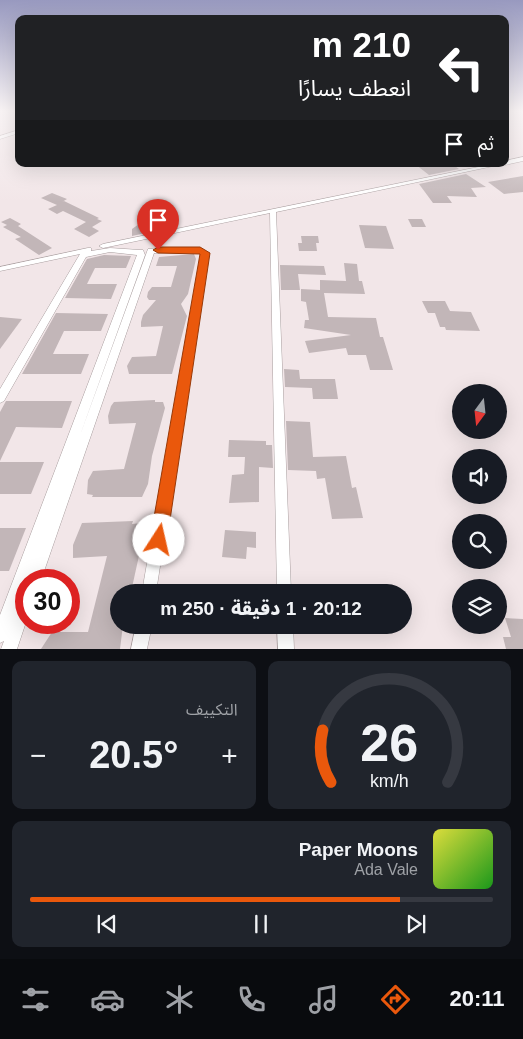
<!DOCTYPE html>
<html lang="ar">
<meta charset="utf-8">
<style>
:root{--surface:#171b24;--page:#20242c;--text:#f1f3f6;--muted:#9ea1a6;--line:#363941;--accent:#ea580c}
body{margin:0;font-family:Helvetica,"Noto Sans Arabic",sans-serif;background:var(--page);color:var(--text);direction:rtl;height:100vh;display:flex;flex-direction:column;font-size:19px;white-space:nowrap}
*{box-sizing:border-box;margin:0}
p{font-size:16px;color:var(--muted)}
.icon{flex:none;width:28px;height:28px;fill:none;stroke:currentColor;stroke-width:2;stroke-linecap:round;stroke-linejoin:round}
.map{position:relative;height:649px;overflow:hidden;direction:ltr}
.side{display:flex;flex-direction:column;gap:12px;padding:12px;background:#0d0f14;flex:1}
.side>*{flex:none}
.hud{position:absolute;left:15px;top:15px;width:494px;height:152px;border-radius:10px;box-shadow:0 5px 20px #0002;direction:rtl;background:#202124;color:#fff;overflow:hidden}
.needle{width:32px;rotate:195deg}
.buttons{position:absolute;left:452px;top:384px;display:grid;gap:10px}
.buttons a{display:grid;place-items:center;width:55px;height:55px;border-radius:50%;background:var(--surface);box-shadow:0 5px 20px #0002;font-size:25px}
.speed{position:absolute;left:15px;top:569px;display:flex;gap:10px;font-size:25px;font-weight:700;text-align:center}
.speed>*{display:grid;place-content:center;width:65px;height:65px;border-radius:50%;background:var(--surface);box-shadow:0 5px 20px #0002;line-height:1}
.speed .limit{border:8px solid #d22;background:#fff;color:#111}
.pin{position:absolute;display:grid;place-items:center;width:42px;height:42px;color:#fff;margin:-51px -21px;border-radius:50% 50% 50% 0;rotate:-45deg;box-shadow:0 0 5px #0007}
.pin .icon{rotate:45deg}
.me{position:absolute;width:55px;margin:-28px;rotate:10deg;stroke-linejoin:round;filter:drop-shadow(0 0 4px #0008)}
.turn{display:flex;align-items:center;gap:18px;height:105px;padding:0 15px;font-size:22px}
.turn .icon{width:65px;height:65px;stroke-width:2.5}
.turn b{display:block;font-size:35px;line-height:42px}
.then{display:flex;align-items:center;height:48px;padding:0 15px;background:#0003;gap:10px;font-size:19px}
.big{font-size:38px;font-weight:800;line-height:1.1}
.side .widget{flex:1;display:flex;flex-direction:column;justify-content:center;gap:8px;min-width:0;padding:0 18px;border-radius:10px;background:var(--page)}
.side .dial{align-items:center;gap:0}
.dial svg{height:130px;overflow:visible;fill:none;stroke:var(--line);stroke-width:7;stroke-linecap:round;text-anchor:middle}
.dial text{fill:var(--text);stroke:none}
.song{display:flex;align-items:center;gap:15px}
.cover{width:60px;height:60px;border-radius:8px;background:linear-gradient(135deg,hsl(60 70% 55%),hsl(120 70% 35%))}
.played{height:5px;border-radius:2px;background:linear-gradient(90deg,var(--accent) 80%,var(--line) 80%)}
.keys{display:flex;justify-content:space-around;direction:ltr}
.heat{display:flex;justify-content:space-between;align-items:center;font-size:28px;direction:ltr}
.side .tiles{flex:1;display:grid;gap:12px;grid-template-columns:1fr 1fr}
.widget:last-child{grid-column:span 2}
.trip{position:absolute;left:110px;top:584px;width:302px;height:50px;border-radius:25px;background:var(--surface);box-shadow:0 5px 20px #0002;font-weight:800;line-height:50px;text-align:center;direction:rtl}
.menu{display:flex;height:80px;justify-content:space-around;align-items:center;background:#090b0e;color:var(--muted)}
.menu .icon{width:35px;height:35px}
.menu .selected{color:var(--accent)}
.menu b{font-size:22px;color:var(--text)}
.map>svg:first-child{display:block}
</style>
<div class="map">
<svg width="523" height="649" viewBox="0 0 523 649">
<rect width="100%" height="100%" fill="#f2e6e8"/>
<!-- building -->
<g fill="#c2b6b8">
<path d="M415,164H452L459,169L429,175Z"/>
<path d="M466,174L486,187L471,188L477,197L447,196L452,203H433L419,184Z"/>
<path d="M523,176V192L504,194L488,182Z"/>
<path d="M52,193L67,199L62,202L64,201L99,218L97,219L102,221L92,227L99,231L89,237L74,229L86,222L63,211L57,214L48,209L57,205L41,198Z"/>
<path d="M159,210L174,214L155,231L132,236V229Z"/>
<path d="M10,218L21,224L18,226L52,248L39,255L15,239L21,237L3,227L7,225L1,222Z"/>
<path d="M408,219H422L426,227H412Z"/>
<path d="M359,225L386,226L394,249L365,248Z"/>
<path d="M301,236H318L319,243H316L317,251H299L298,243H302Z"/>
<path d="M194,254L196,259L188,294L181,304L187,316L172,374H129L127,366L132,357L156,356L163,326L141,327V322L143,315L156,300H149L147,297L148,292L152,287H171L177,266H156L159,257Z"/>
<path d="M104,255L131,256L126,268H95L87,284H117L111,299L65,298L87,259Z"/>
<path d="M344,263L357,264L359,281H362L365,294L324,293L328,317L376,318L380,337H383L393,370H370L366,355H348L346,348L309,353L305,341L351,335L304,328L305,320H309L306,302L301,301V289L320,290V280L346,281Z"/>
<path d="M280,265L324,266L326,275L298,274L300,290H281Z"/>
<path d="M422,301H445L450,311L471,312L480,331L446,330L445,327H440L435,313H428Z"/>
<path d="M56,313L108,314L101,331H64L53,354H89L81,374H22Z"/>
<path d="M0,317L22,319L0,349Z"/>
<path d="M284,369L299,370L300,379H335L338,399H313L312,388L285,387Z"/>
<path d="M155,400V402H163L165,408L152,456L148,484L142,497H92L93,495L87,494L88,480L93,471L124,469L136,423L109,424L108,416L111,406L114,402Z"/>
<path d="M6,401H72L62,428L16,427L0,461V412Z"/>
<path d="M286,421L310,422L313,457L346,456L352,488L356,487L363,518L332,519L325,478L317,479L316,471L288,470Z"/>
<path d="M229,440L266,441V445H272L273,468L259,467V502L229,503L232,475L244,474L245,457H228Z"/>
<path d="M0,462H44L31,494H0Z"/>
<path d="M133,521L132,524L142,523L144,533L131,592H119V625H123L120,649H41L52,632H88L107,556L73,558V545L82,523Z"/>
<path d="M0,528H26L9,571H0Z"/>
<path d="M225,530L256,532V548L247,547L246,559L222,557Z"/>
<path d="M505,618L523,619V649H506L503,637H511Z"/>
</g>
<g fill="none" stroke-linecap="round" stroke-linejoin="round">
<!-- minor casing -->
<g stroke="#a99e9f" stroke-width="1">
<g id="minor">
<path d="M19,130V133L0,139V136Z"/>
<path d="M523,157V161L505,165L503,164H505V161Z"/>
<path d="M493,164H503L276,212L291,592H277L270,213L103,248L99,246L103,244Z"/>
<path d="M88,248H91V251L110,248L140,250H143L145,255L79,438L148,249L158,248H200L209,253L156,592H142L201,254L199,252L154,253L41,580H26L22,595L26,594V622L17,649H1L4,641L0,643V615L137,255L110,252L86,257L4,401L0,403V389L80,254L0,271V267Z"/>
<path d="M136,625H152L147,649H131Z"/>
<path d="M277,625H293L294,649H278Z"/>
</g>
</g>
<!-- minor -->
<use href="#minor" fill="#fff" fill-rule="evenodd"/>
</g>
<!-- sky -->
<linearGradient id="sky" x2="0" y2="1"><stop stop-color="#9899bf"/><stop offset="0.55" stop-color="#f9f4f5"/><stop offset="1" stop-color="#f9f4f5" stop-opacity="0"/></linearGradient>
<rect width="523" height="202" fill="url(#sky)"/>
<!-- route -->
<path fill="#ea580c" stroke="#983908" d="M200,247L210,253L167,540L165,546L159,548L153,546L150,540L200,254L158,253L153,250L158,247Z"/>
</svg>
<div class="buttons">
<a><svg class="needle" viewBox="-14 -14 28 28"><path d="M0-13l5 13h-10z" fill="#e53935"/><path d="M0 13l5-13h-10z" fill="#9ea1a6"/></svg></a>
<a><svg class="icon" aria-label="sound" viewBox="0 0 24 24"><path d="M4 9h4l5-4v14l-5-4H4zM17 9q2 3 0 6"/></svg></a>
<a><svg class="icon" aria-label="search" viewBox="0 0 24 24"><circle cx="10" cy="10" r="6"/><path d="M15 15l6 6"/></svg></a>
<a><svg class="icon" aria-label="layers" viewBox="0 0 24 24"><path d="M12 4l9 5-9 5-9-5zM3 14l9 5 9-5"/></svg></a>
</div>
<div class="speed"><div class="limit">30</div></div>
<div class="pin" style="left:158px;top:250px;background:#d93025"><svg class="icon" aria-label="arrive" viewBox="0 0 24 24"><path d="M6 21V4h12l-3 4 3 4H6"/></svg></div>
<svg class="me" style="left:159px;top:540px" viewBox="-20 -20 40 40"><circle r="19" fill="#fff"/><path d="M0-13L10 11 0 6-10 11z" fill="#ea580c"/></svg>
<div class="trip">20:12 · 1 دقيقة · 250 m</div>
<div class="hud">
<div class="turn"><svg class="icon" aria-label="left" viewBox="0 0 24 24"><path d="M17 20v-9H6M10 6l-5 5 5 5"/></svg><div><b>210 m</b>انعطف يسارًا</div></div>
<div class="then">ثم<svg class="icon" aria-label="arrive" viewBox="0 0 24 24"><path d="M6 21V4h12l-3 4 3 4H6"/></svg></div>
</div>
</div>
<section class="side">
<div class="tiles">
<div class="widget dial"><svg viewBox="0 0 100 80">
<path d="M14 69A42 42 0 1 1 86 69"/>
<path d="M14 69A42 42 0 0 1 9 37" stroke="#ea580c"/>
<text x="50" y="56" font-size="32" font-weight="700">26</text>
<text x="50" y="72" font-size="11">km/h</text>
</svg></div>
<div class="widget"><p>التكييف</p>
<div class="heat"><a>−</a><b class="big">20.5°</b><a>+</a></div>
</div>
<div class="widget">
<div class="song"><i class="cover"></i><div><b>Paper Moons</b><p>Ada Vale</p></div></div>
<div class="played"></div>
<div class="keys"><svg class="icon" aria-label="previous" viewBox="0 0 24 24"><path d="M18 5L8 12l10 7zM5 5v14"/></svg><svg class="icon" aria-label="pause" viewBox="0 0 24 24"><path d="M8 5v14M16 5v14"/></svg><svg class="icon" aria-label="next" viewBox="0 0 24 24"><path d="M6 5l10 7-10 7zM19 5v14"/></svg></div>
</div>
</div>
</section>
<nav class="menu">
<b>20:11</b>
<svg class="icon selected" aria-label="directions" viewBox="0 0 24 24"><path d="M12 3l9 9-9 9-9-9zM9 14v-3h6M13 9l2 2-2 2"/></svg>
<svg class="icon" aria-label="music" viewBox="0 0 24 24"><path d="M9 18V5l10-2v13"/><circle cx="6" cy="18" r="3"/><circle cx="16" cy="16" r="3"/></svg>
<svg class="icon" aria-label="phone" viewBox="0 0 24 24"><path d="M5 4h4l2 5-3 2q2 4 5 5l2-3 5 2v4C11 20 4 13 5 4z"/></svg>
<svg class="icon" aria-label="climate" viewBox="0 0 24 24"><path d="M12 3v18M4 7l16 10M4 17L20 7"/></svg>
<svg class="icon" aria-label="car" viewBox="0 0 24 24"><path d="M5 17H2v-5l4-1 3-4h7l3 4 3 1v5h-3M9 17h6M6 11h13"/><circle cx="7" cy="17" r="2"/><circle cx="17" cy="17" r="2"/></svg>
<svg class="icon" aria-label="filters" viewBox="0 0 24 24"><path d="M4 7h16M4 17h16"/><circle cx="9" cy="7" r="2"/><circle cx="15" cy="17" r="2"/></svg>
</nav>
